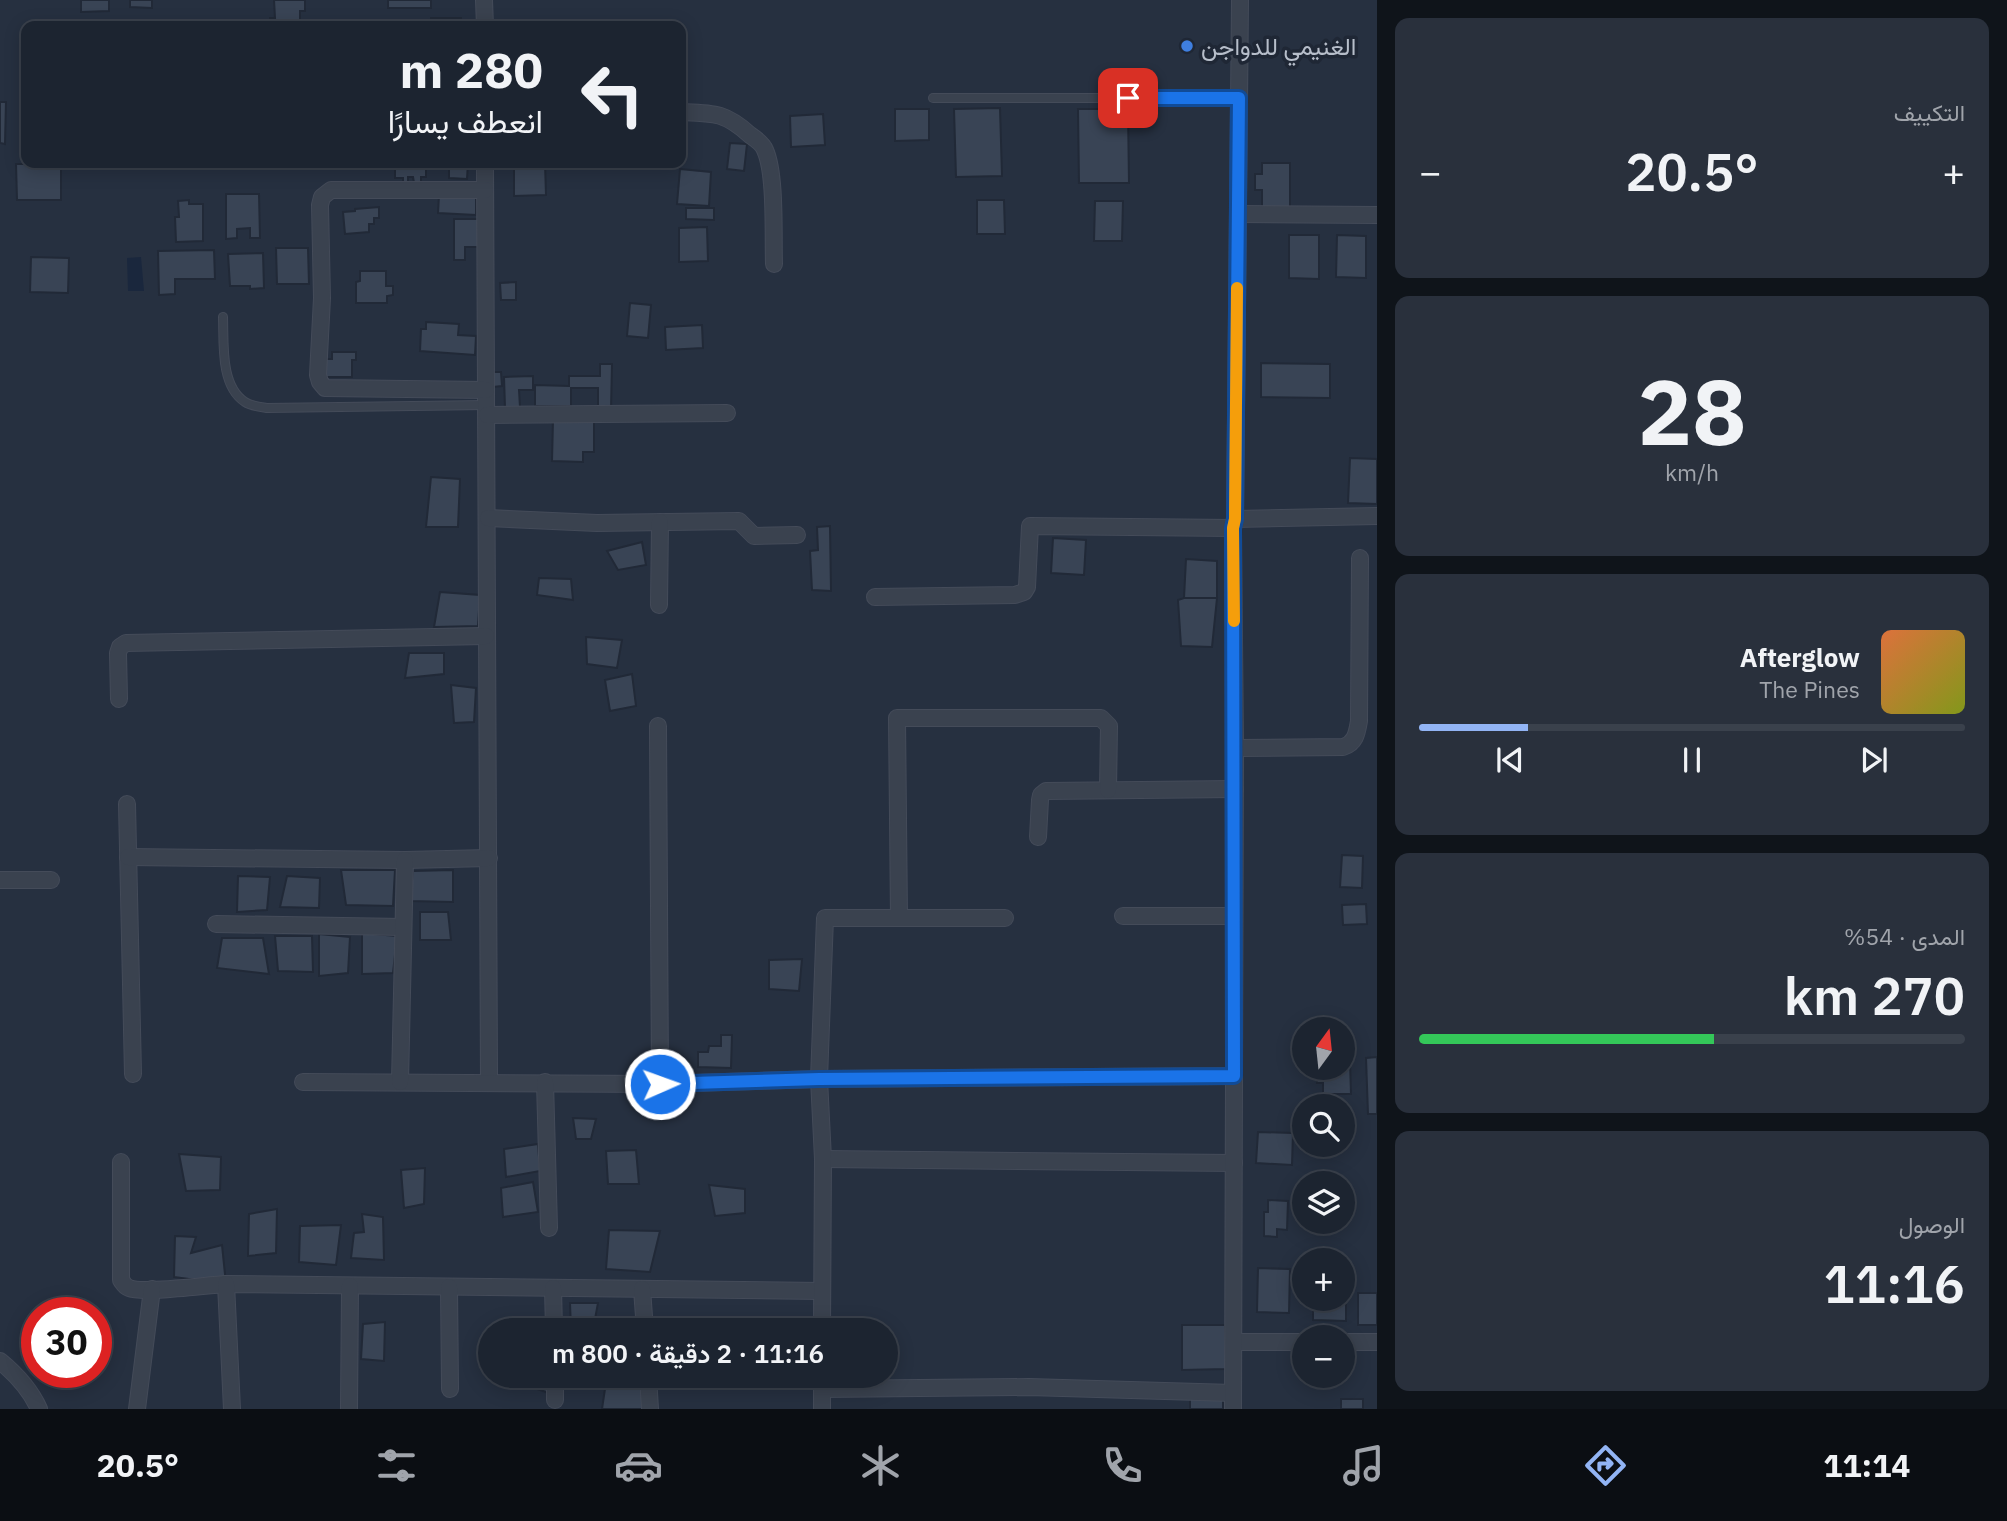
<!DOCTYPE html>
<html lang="ar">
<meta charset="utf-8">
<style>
:root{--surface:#1c2430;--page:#29303c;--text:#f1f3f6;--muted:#a0a4ab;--line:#3a414c;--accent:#92b4f4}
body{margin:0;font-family:"IBM Plex Sans",Vazirmatn,sans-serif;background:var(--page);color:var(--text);direction:rtl;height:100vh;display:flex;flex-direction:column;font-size:26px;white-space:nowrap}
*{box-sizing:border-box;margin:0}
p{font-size:23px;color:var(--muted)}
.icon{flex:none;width:38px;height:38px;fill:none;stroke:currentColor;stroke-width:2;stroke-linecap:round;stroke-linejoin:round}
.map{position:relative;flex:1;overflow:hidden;direction:ltr}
.side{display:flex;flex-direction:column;gap:18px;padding:18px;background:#0f141a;width:630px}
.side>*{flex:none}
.top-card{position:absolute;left:21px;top:21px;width:665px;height:147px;border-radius:14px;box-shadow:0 4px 18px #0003,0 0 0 2px var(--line);direction:rtl;background:#1c2430;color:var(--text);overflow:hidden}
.needle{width:46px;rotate:15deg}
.fabs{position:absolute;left:1292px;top:1017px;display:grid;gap:14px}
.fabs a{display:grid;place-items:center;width:63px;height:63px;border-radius:50%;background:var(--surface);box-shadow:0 4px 18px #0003,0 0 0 2px var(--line);font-size:35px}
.speed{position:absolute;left:21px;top:1297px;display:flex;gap:14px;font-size:35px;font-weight:700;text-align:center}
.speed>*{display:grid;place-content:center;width:91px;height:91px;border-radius:50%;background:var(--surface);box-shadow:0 4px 18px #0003,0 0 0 2px var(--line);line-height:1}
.speed .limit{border:10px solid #d22;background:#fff;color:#111}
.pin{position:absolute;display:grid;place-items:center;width:60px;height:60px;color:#fff;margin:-30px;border-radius:14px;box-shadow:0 4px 10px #0006}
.me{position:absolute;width:77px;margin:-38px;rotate:88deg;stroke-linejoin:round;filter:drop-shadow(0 0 5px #0008)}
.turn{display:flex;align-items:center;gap:24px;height:147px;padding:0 28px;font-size:32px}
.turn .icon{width:91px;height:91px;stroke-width:2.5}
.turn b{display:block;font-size:49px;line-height:60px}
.big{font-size:52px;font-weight:600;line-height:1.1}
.side .card{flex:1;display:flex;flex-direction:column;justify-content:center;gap:10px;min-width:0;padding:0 24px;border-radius:14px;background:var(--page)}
.side .dial{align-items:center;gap:0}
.dial b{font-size:91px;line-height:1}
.song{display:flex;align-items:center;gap:21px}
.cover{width:84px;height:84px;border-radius:10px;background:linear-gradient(135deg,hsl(20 70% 55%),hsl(70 70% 35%))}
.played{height:7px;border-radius:4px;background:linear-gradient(90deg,var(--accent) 20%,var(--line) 20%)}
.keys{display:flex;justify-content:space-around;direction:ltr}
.heat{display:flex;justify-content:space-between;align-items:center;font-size:38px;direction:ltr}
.charge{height:10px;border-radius:5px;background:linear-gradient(90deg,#34c759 54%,var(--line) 0)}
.trip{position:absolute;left:478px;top:1318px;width:420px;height:70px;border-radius:35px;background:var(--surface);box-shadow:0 4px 18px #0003,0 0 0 2px var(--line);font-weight:600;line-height:70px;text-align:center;direction:rtl}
.menu{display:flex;height:112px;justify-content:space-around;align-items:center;background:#0b0e13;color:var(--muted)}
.menu .icon{width:49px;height:49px}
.menu .selected{color:var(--accent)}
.menu b{font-size:32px;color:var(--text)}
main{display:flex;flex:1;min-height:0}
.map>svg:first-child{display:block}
</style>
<main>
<section class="side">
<div class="card"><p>التكييف</p>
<div class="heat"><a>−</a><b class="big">20.5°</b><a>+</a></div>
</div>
<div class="card dial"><b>28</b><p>km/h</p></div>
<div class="card">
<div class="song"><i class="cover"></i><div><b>Afterglow</b><p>The Pines</p></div></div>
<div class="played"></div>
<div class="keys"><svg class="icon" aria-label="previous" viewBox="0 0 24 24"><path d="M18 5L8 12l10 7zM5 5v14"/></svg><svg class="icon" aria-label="pause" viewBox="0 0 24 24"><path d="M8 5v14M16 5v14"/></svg><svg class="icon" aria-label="next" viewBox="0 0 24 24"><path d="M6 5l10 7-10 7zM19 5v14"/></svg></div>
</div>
<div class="card"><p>المدى · 54%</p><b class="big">270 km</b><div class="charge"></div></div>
<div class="card"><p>الوصول</p><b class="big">11:16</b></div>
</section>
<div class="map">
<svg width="1377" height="1409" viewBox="0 0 1377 1409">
<rect width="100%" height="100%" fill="#263040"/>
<!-- water -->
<path fill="#1a273d" d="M141,257L144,291H128L127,258Z"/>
<!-- building -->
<g fill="#394455" stroke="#212937" stroke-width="2">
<path d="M81,0H109V11L81,12Z"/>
<path d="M130,0H152V8L130,7Z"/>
<path d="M274,0H305V11H300V26H270V18H275Z"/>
<rect x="388" y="0" width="43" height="8"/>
<rect x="431" y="18" width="30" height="8"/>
<path d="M0,102H6L5,144L0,143Z"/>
<path d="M1000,108L1002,176L956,177L954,109Z"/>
<path d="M895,109H929V140L895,141Z"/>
<path d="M1078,109H1128L1129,183H1079Z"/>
<path d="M823,114L825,145L791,147L790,116Z"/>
<path d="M730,143L747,144L744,171L727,169Z"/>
<path d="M395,163H426V177H421V183H414L413,177H408V182H403V178H395Z"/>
<path d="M449,163H468L467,179L449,178Z"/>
<path d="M514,163H545L546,195L514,196Z"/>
<path d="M1262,163H1290V208H1262V190H1255V174H1262Z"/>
<path d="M16,164H61V200H17Z"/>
<path d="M680,169L711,172L709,206L677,204Z"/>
<path d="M226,194H259L260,238H250V228L237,229V238L226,239Z"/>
<path d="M439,195L476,197V215L438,213Z"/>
<path d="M189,200V204H203V241L176,242L175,217H179L178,201Z"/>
<path d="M977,200H1004L1005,234H977Z"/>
<path d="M1095,201H1123L1122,241H1094Z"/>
<path d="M379,207V218H374V224H369V232L345,234L343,212L355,211V209Z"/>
<path d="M686,208H714V220L686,219Z"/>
<path d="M454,219H478L479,247H465V260H454Z"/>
<path d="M707,227L708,261L679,262V228Z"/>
<path d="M1289,235H1319V279L1289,278Z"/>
<path d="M1337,235L1366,236V278L1336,277Z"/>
<path d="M276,248H308L309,284H277Z"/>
<path d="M214,250L215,279H175V294L159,295L158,251Z"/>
<path d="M263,253L264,288L250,289V286H230L228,254Z"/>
<path d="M31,257L69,258L68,293L30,292Z"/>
<path d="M360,271H386V286H393V295L387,296V303H356V282L360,281Z"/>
<path d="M516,282V300H501L500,283Z"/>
<path d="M630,303L651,305L648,338L627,336Z"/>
<path d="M426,322L459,324L458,335L476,336L475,355L420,351L421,329H426Z"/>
<path d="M702,325L703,348L666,350L665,327Z"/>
<path d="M332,352H356V360H352V377H326L325,359H332Z"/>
<path d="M1261,363L1330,364V398L1261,397Z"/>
<path d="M600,364H612L611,410H598V388H571V406H535V385L569,386V376H600Z"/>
<path d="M492,372H501L502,386L493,387Z"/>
<path d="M533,376V390H519L520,407L505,408L504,377Z"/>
<path d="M553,420L594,421V452H583V462L552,461Z"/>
<path d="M1350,458L1377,459V504L1348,503Z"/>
<path d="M431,477L460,479L458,527H426Z"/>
<path d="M830,526L831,591L812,590L810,551L818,550L817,527Z"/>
<path d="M1053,538L1086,540L1084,575L1051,573Z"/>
<path d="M642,542L646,565L618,570L607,551Z"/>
<path d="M1186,559L1217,561V598H1184Z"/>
<path d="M539,578L571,579L573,600L537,595Z"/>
<path d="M440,592L480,595L478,626L434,627Z"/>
<path d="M1184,598H1217L1212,647L1181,646L1178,600Z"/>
<path d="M586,637L622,640L617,668L587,664Z"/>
<path d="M409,653H444V674L405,678Z"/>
<path d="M632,674L636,706L610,711L605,680Z"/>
<path d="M451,685L476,688L474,722L454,723Z"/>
<path d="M1342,855L1363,856L1362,888L1340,887Z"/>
<path d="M341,870H395L393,906L346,905Z"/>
<path d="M453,870V902L410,901L413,871Z"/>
<path d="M238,876L270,877L267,910L237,912Z"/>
<path d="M287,876L320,878L319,908L280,907Z"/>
<path d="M1366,904L1367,924L1343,925L1342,905Z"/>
<path d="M420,912H448L451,940H420Z"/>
<path d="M362,933L397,936L393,973L362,974Z"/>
<path d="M319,934L350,937L348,973L319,976Z"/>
<path d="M275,936H312L313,972L278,971Z"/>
<path d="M222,938H263L269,974L217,968Z"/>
<path d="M802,959L799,991L769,989V960Z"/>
<path d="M721,1035H732L731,1068L698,1067V1052H708L709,1046H721Z"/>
<path d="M1377,1057V1114H1368L1366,1058Z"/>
<path d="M1342,1061H1350L1351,1094H1323V1083H1317V1068H1342Z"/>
<path d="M573,1118L596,1119L591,1139H576Z"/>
<path d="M1258,1132L1293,1133L1292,1165L1256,1163Z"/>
<path d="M538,1144L540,1171L506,1177L504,1149Z"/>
<path d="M636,1150L639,1184H608L606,1151Z"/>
<path d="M179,1154L221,1157L220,1190L186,1191Z"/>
<path d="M425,1168L424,1204L404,1208L401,1170Z"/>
<path d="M533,1182L538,1212L503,1217L501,1188Z"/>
<path d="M709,1185L745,1189V1213L715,1216Z"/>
<path d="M1268,1200L1288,1201L1287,1230L1277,1229V1237L1264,1236V1212H1268Z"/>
<path d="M277,1209L276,1253L248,1256L249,1214Z"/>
<path d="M362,1214L383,1217L384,1260L351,1258L354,1233L364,1232Z"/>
<path d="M341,1225L336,1265L299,1262L300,1226Z"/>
<path d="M609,1230L660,1231L650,1272L606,1269Z"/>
<path d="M175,1236L196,1237L191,1253L222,1245L226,1284L174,1277Z"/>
<path d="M1258,1268L1290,1269L1289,1313L1257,1312Z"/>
<path d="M1342,1286H1346V1321L1313,1320V1298H1342Z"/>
<rect x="1358" y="1293" width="19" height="32"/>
<path d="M570,1303H598L593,1330H571Z"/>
<path d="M385,1322L384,1361L361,1359L363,1324Z"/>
<path d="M1182,1325H1225L1226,1369L1182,1370Z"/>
<path d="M515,1376H549V1393L514,1381Z"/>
<path d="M571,1376H591L590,1383L570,1384Z"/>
<path d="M606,1382L643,1383L642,1409H602Z"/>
<path d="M1223,1395V1409H1190V1396Z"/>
<rect x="1341" y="1399" width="22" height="10"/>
</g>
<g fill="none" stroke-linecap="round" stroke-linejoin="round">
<!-- lane casing -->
<g stroke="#444b59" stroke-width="10">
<g id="lane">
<path d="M933,98H1239"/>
<path d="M223,317C224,343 220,386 245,402C251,406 260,407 267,408L486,405"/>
</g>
</g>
<!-- street casing -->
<g stroke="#444b59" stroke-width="18">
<g id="street">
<path d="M484,0L485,26"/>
<path d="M681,112C713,113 725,112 750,135C756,139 763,144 765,150C776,174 773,236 774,264"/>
<path d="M485,163L489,1082"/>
<path d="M485,190H331L322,197L320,205L322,298L318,375L320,382L325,388L486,390"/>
<path d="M1238,214L1377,215"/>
<path d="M487,415L727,413"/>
<path d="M488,518L597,523L739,521L754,536L797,535"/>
<path d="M1235,519L1377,516"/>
<path d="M875,597L1015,595L1024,592L1027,587L1030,526L1233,528"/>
<path d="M659,605L660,522"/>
<path d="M119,699L118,653L120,647L126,643L486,636"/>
<path d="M658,726L660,1084"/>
<path d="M1235,748L1343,747C1356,743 1357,732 1359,721L1360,558"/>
<path d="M127,804L133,1074"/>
<path d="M1038,837L1040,800L1041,795L1046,791L1235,789"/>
<path d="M128,857L405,860L489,858"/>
<path d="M0,880H51"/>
<path d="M1123,916H1234"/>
<path d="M899,918L897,718H1101L1109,726L1108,790"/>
<path d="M216,924L403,927"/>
<path d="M303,1082L660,1084L819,1079L1234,1076"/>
<path d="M400,1082L405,860"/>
<path d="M545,1082L549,1228"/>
<path d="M823,1159L1234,1163"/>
<path d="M121,1162V1280C124,1284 124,1286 129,1288C143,1294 206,1285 226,1284L822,1291"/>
<path d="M226,1284L232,1409"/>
<path d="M449,1287L450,1389"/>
<path d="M553,1288L554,1330"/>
<path d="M642,1289L645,1330"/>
<path d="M822,1330L823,1159L819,1079L825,918H1005"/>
<path d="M1234,1342H1304"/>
<path d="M1342,1342H1377"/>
<path d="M0,1361C17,1375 30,1389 39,1409"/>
<path d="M555,1376V1400"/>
<path d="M648,1376L650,1409"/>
<path d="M822,1389L1029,1387L1233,1393"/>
<path d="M137,1409L152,1289"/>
<path d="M349,1409L350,1286"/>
<path d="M822,1409V1376"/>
<path d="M1233,1409L1235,748L1233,528L1235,519L1240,0"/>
</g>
</g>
<!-- lane -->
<use href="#lane" stroke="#3a424f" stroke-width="8"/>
<!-- street -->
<use href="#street" stroke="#3a424f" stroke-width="16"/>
</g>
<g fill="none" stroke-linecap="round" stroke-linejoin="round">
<!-- route casing -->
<g stroke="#114b97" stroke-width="18">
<path id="route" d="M660,1084L819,1079L1234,1076L1233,528L1235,519L1239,98H1128"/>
</g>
<!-- route -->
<use href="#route" stroke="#1a73e8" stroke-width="12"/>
<!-- slow -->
<path stroke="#f59e0b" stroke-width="12" d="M1234,621L1233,528L1235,519L1237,288"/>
</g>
<!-- markers -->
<circle fill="#3f7fe0" stroke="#1f2735" stroke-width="2.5" cx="1187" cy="46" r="7"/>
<g text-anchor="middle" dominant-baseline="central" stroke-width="7" stroke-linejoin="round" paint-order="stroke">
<!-- poi labels -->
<g font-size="24" fill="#b7beca" stroke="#1f2735" text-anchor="start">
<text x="1201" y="46">الغنيمي للدواجن</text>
</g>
</g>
</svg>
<div class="fabs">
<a><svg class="needle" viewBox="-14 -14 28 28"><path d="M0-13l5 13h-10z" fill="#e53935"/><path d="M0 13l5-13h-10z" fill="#a0a4ab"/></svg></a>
<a><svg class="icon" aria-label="search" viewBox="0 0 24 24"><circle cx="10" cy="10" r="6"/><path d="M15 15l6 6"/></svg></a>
<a><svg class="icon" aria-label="layers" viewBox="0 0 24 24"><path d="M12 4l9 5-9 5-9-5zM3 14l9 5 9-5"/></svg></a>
<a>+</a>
<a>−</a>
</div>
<div class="speed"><div class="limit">30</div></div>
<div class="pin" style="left:1128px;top:98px;background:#d93025"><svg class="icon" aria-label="arrive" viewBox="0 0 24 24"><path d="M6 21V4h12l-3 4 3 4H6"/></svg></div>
<svg class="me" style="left:660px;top:1084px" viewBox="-20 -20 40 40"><circle r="17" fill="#1a73e8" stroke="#fff" stroke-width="3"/><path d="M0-11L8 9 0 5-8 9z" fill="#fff"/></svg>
<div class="trip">11:16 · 2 دقيقة · 800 m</div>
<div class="top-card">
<div class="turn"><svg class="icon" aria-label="left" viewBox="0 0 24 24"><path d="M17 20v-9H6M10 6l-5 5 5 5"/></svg><div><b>280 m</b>انعطف يسارًا</div></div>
</div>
</div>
</main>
<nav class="menu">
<b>11:14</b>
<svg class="icon selected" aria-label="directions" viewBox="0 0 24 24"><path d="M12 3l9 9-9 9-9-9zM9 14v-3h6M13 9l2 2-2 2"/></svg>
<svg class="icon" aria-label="music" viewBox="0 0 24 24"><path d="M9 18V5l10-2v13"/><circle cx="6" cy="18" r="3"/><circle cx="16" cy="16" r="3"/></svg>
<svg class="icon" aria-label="phone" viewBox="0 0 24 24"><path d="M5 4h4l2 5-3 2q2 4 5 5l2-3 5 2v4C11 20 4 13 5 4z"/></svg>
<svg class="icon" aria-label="climate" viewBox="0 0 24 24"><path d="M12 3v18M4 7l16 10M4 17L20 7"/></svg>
<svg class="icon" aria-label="car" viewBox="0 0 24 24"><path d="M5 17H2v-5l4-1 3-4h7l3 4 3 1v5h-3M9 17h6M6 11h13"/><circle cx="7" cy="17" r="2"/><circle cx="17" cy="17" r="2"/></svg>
<svg class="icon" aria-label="filters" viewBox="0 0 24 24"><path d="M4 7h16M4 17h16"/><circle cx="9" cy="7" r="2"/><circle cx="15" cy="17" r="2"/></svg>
<b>20.5°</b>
</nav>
